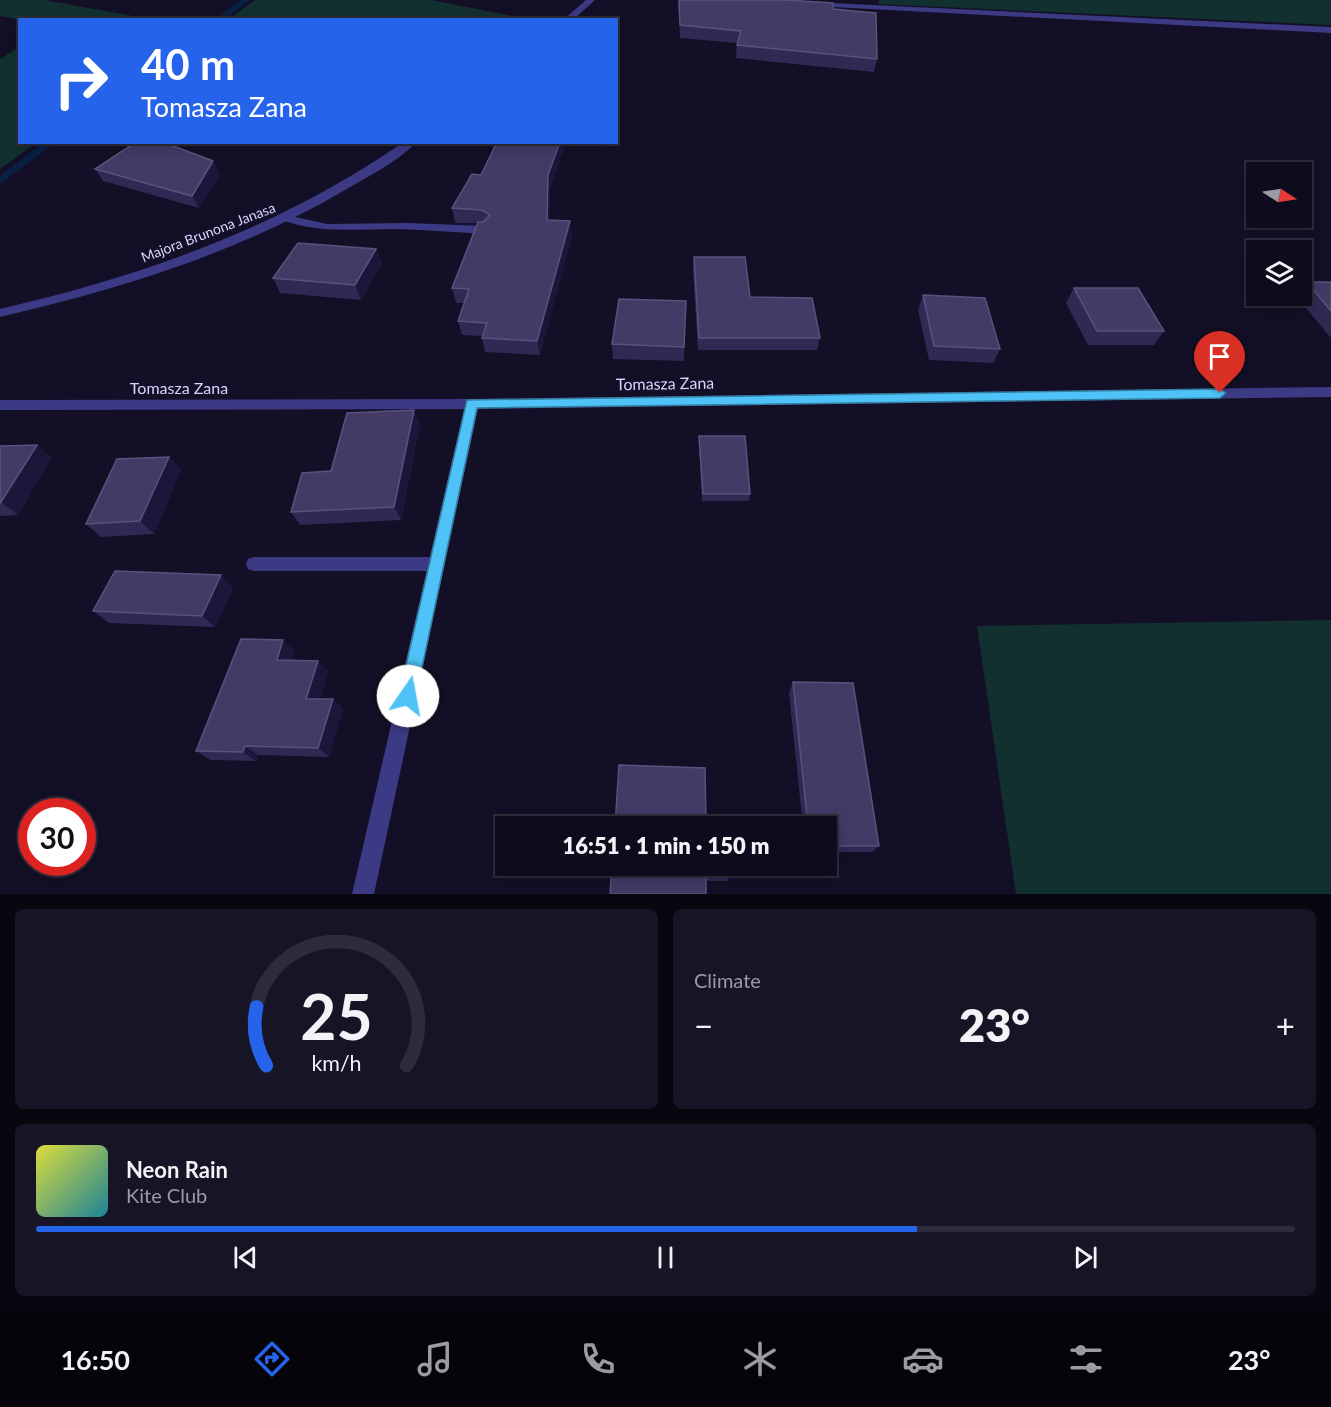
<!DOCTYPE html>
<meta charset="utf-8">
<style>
:root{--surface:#0e0b1c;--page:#171425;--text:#f1f3f6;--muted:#9b9ba3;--line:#2e2b3b;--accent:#2563eb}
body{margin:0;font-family:Lato,sans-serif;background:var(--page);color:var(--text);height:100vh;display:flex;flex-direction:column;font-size:22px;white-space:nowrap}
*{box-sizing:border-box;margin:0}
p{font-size:20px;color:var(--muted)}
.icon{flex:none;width:33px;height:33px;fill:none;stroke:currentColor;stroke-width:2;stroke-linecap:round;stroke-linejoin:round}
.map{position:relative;height:894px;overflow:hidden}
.sheet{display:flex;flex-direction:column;gap:15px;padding:15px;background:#08060f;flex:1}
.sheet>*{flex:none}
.guide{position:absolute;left:18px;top:18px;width:600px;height:126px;border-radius:0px;box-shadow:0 3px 15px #0003,0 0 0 2px var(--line);background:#2563eb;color:#fff;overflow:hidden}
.needle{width:39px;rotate:102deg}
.tools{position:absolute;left:1246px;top:162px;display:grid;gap:12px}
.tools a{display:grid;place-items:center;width:66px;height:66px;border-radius:0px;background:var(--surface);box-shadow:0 3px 15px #0003,0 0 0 2px var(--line);font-size:30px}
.speed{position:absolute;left:18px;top:798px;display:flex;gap:12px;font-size:30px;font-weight:700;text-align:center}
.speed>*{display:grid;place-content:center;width:78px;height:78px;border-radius:50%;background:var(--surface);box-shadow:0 3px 15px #0003,0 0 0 2px var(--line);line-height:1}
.speed .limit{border:9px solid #d22;background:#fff;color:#111}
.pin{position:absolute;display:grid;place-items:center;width:51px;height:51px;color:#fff;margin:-62px -26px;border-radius:50% 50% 50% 0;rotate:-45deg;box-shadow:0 0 6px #0007}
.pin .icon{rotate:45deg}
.me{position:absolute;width:66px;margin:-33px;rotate:12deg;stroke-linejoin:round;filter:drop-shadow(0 0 4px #0008)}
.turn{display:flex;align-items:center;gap:21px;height:126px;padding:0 24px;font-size:27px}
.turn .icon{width:78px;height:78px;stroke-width:2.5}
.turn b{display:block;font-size:42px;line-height:51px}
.big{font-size:45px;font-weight:800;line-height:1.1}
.sheet .widget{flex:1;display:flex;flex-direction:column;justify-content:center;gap:9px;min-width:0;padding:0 21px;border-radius:9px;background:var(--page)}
.sheet .dial{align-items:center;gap:0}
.dial svg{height:156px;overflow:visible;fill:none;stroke:var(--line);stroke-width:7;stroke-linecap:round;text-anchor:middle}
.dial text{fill:var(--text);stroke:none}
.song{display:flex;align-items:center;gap:18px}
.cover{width:72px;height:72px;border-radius:9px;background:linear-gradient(135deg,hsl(60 70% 55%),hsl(190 70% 35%))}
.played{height:6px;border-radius:3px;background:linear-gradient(90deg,var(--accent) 70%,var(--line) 70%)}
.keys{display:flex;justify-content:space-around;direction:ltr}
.heat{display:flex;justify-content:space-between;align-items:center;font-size:33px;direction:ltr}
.sheet .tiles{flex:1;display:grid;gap:15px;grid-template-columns:1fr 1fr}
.widget:last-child{grid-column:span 2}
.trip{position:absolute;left:495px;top:816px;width:342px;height:60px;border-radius:0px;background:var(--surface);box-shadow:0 3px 15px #0003,0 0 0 2px var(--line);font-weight:800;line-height:60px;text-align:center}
.tab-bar{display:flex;height:96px;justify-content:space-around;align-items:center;background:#06040b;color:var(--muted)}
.tab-bar .icon{width:42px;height:42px}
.tab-bar .on{color:var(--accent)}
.tab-bar b{font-size:27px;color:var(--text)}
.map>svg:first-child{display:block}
</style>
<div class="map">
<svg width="1331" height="894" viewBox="0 0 1331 894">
<rect width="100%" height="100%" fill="#130f26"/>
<!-- green -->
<g fill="#12302f">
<path d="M0,0H44L150,19L23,20L0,16Z"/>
<path d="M255,0H431L528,19H229Z"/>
<path d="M879,0H1331V25L878,4Z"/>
<path d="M19,47L20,142L36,143L0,169V59Z"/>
<path d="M1331,620V894H1016L977,626Z"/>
</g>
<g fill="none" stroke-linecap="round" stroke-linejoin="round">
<!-- stream -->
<g fill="#0a1f44" fill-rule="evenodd">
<path d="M240,0H249L225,20H215Z"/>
<path d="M44,142H56L0,184V176Z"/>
</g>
<!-- service -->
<g fill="#3d3a85" fill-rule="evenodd">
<path d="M286,215L327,224L407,223L485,226L491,230L485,234C456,232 426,230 397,229C357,229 320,234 282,220L280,218Z"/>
<path d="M254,557H437L443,559L445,564L443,569L437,571H254L248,569L246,564L248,559Z"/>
</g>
<!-- minor -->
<g fill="#3d3a85" fill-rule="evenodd">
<path d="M586,0H595L573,20H563Z"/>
<path d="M810,2L1331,27V33L813,6L809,4Z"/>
<path d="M404,142H417C397,162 369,176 345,190C238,253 120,289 0,317V309C149,274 276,229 404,142Z"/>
<path d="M1331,387V397L478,409L374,894H352L464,409L0,410V400L472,399Z"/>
</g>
</g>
<!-- wall -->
<g fill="#312854">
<path d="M678,0H786L833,9L877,59L874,72L736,58L737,43L680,38Z"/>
<path d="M213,161L220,174L199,208L103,181L95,169Z"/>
<path d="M550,189L549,220L572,235L540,355L485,352L482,338V336L462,335L458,321L464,303H456L452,288L478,223H455L452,208Z"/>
<path d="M376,249L382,264L361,300L280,293L273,278Z"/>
<path d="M694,257L750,297L820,338L817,350H698L693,270Z"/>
<path d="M1307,282H1331V338L1296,296H1302V288Z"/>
<path d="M1074,288L1164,331L1154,345H1088L1066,303Z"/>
<path d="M923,295L1000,349L993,363L929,360L918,310Z"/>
<path d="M686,301L684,361L613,359L612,344Z"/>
<path d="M420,424L401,520L300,525L291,512L331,471Z"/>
<path d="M699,436L750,494L749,501H702L699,444Z"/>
<path d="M37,445L51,458L18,515L0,516V446Z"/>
<path d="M169,457L181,470L154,534L101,537L86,524Z"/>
<path d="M233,588L215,627L109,623L93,611Z"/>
<path d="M283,640L294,651L291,660L328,671L320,699H333L343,709L329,757L258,755L256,761L211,760L196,751Z"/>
<path d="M793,682L879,846L872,852H826V826H803L789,693Z"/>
<path d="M612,866L729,876L727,881H706Z"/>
</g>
<!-- shaded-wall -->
<g fill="#1d163a">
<path d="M560,142H567L550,189L549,234L547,220L548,175Z"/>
<path d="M213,161L220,174L199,208L192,196Z"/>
<path d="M570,221L572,235L540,355L537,341Z"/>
<path d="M376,249L382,264L361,300L355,285Z"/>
<path d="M414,410L420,424L401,520L394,507Z"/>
<path d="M37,445L51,458L18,515L1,502Z"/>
<path d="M169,457L181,470L154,534L140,521Z"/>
<path d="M221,575L233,588L215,627L202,616Z"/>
<path d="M283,640L294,651L288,671L277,660Z"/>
<path d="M318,661L328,671L317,709L306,699Z"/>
<path d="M333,699L343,709L329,757L318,748Z"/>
<path d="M245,746L258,755L256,761L243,752Z"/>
</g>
<!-- building -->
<g fill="#433a66" stroke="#5a527e" stroke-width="1.5">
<path d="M679,0H786L833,3V9L876,13L877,59L737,45L741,31L680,25Z"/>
<path d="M136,142H163L213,161L192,196L95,169Z"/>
<path d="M497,142H560L548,175L547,220L570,221L537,341L482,338L487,323L458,321L469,289L452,288L478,222H483L490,215L482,210L452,208L472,174L481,175Z"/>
<path d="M298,243L376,249L355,285L273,278Z"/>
<path d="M694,257H745L750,297L812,298L820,338H699Z"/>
<path d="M1307,282H1331V311Z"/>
<path d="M1074,288H1138L1164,331H1097Z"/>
<path d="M923,295L985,298L1000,349L934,346Z"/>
<path d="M619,299L686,301L684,347L612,344Z"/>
<path d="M414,410L394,507L291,512L302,473L331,471L347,413Z"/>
<path d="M699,436H745L750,494H703Z"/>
<path d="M37,445L1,502L0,503V446Z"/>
<path d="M169,457L140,521L86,524L117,459Z"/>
<path d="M115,571L221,575L202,616L93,611Z"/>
<path d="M241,639L283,640L277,660L318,661L306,699H333L318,748L245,746L243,752L196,751Z"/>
<path d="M793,682L853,683L879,846H826V826H808Z"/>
<path d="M619,765L705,768L706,822L728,823V826H615Z"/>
<path d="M612,866H729V876L706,875V894H610Z"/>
</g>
<!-- route -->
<path fill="#4fc3f7" stroke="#337fa1" stroke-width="1.5" d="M1220,389L1226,393L1220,398L477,408L416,696L414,702L408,704L401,702L399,696L467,400Z"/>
<g text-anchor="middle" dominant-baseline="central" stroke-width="6" stroke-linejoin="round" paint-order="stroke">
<!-- far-street labels -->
<g font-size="14" fill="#d9d4ff" stroke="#130f26">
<text transform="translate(208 232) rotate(-21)">Majora Brunona Janasa</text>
</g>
<!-- street labels -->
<g font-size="16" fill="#d9d4ff" stroke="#130f26">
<text transform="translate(665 383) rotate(-1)">Tomasza Zana</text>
<text x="179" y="387">Tomasza Zana</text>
</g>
</g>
</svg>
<div class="tools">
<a><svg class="needle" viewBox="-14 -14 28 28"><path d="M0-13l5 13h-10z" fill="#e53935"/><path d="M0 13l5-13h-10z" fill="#9b9ba3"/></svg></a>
<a><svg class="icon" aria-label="layers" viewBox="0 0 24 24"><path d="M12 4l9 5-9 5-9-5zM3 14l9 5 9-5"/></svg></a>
</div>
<div class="speed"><div class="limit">30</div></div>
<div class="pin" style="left:1220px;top:393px;background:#d93025"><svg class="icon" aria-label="arrive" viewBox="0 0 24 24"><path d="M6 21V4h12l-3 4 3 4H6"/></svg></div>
<svg class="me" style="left:408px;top:696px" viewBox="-20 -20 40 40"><circle r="19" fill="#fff"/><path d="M0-13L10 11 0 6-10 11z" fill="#4fc3f7"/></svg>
<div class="trip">16:51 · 1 min · 150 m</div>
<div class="guide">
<div class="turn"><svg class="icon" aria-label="right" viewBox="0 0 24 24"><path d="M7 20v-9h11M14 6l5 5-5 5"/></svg><div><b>40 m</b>Tomasza Zana</div></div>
</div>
</div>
<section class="sheet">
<div class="tiles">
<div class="widget dial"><svg viewBox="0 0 100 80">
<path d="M14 69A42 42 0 1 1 86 69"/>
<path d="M14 69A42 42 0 0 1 9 39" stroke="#2563eb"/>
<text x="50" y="56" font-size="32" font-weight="700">25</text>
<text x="50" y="72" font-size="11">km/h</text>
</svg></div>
<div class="widget"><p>Climate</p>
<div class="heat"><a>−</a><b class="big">23°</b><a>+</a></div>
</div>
<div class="widget">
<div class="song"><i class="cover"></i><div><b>Neon Rain</b><p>Kite Club</p></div></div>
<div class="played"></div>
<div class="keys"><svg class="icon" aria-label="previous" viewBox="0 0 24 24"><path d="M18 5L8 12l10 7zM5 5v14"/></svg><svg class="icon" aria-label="pause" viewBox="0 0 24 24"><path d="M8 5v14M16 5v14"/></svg><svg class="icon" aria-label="next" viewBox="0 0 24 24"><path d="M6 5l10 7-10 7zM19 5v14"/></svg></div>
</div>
</div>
</section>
<nav class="tab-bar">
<b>16:50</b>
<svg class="icon on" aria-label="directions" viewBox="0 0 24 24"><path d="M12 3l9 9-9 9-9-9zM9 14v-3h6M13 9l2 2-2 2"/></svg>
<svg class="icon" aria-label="music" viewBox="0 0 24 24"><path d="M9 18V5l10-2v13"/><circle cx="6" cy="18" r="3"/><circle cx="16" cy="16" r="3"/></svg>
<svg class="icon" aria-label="phone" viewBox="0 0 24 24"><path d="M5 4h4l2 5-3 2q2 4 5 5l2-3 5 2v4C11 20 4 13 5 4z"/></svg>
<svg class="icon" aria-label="climate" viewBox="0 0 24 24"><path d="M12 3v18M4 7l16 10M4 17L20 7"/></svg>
<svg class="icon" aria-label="car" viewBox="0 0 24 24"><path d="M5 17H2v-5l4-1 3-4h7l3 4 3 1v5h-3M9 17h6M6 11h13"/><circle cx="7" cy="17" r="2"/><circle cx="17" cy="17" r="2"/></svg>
<svg class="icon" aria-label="filters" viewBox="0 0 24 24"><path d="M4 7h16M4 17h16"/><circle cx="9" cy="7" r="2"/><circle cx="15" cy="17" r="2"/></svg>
<b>23°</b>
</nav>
